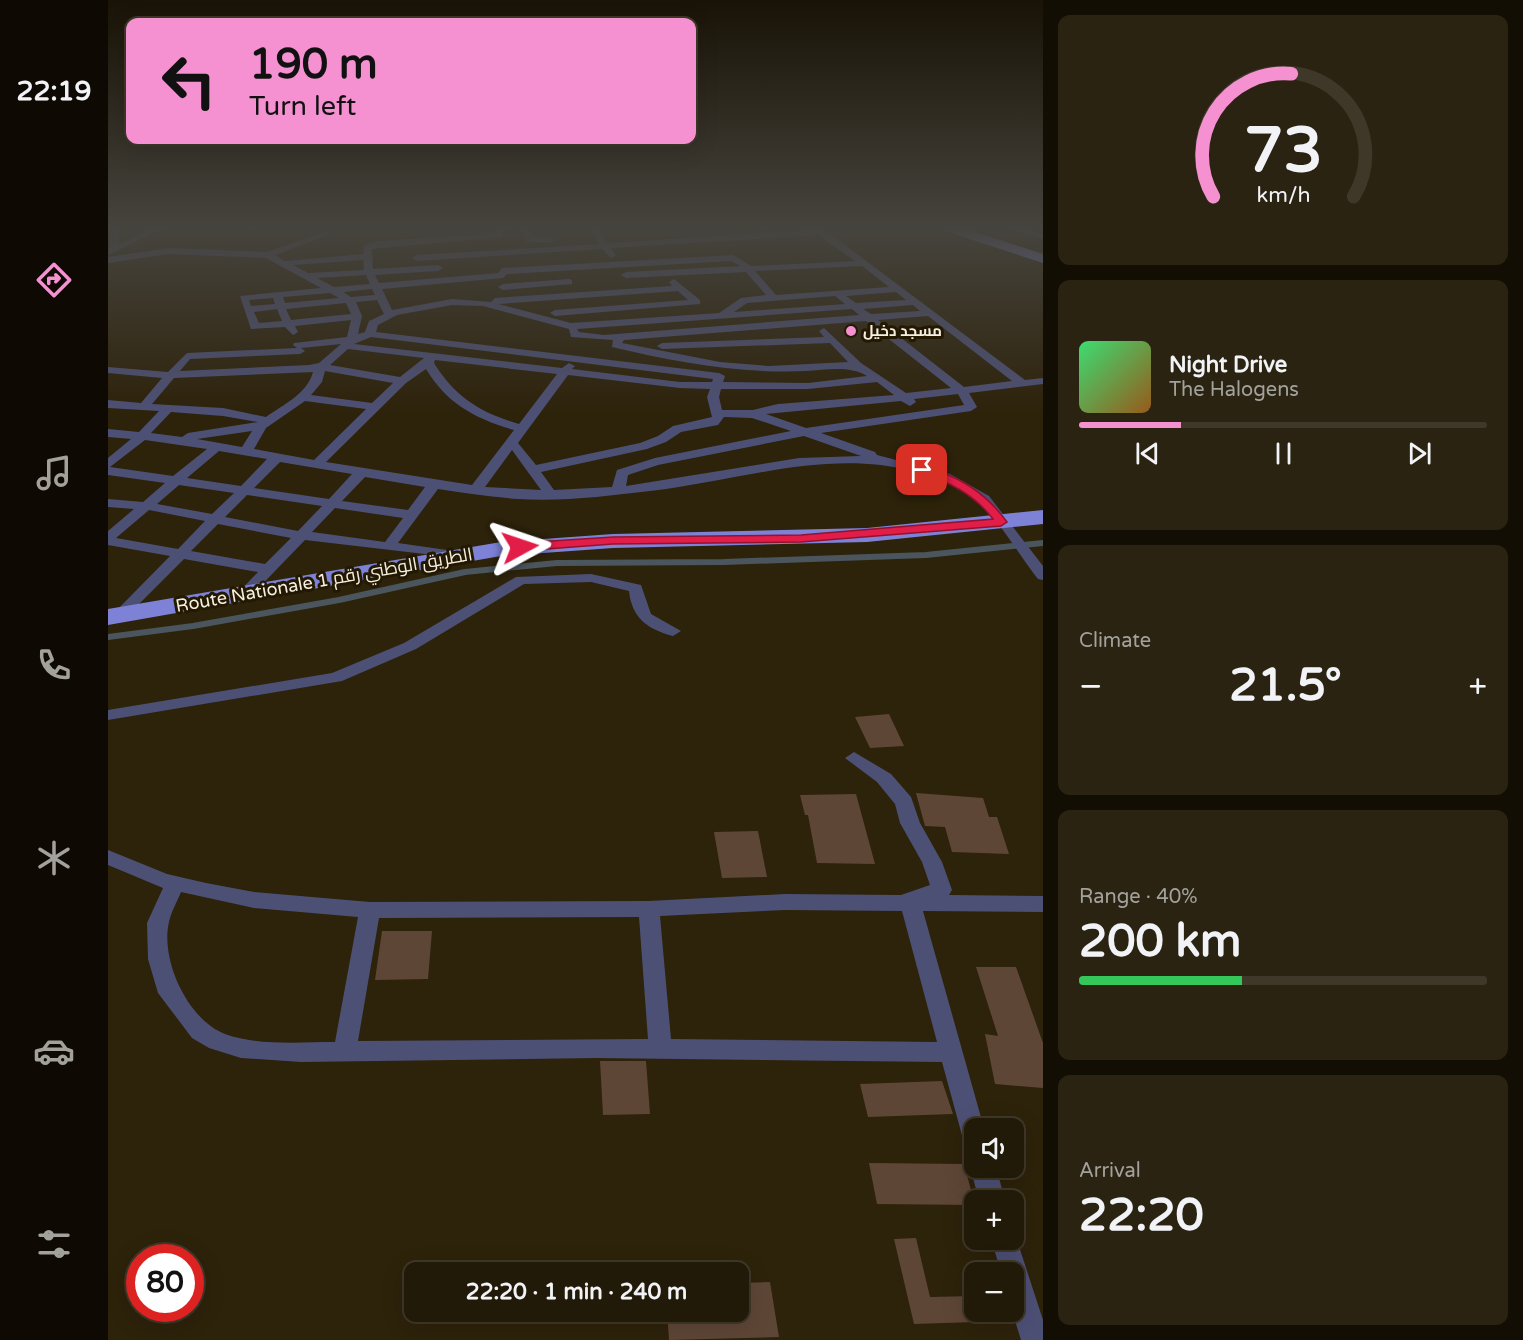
<!DOCTYPE html>
<meta charset="utf-8">
<style>
:root{--surface:#221a08;--page:#2a2312;--text:#f1f3f6;--muted:#a2a19c;--line:#3f3829;--accent:#f590d1}
body{margin:0;font-family:"Varela Round",Cairo,sans-serif;background:var(--page);color:var(--text);height:100vh;display:flex;flex-direction:column;font-size:22px;white-space:nowrap}
*{box-sizing:border-box;margin:0}
p{font-size:20px;color:var(--muted)}
.icon{flex:none;width:33px;height:33px;fill:none;stroke:currentColor;stroke-width:2;stroke-linecap:round;stroke-linejoin:round}
.map{position:relative;flex:1;overflow:hidden}
.drawer{display:flex;flex-direction:column;gap:15px;padding:15px;background:#130e04;width:480px}
.drawer>*{flex:none}
.top-card{position:absolute;left:18px;top:18px;width:570px;height:126px;border-radius:12px;box-shadow:0 6px 24px #0002,0 0 0 2px var(--line);background:#f590d1;color:#111;overflow:hidden}
.fabs{position:absolute;left:856px;top:1118px;display:grid;gap:12px}
.fabs a{display:grid;place-items:center;width:60px;height:60px;border-radius:12px;background:var(--surface);box-shadow:0 6px 24px #0002,0 0 0 2px var(--line);font-size:30px}
.speed{position:absolute;left:18px;top:1244px;display:flex;gap:12px;font-size:30px;font-weight:700;text-align:center}
.speed>*{display:grid;place-content:center;width:78px;height:78px;border-radius:50%;background:var(--surface);box-shadow:0 6px 24px #0002,0 0 0 2px var(--line);line-height:1}
.speed .limit{border:9px solid #d22;background:#fff;color:#111}
.pin{position:absolute;display:grid;place-items:center;width:51px;height:51px;color:#fff;margin:-26px;border-radius:12px;box-shadow:0 3px 9px #0006}
.me{position:absolute;width:66px;margin:-33px;rotate:85deg;stroke-linejoin:round;filter:drop-shadow(0 0 4px #0008)}
.turn{display:flex;align-items:center;gap:21px;height:126px;padding:0 24px;font-size:27px}
.turn .icon{width:78px;height:78px;stroke-width:2.5}
.turn b{display:block;font-size:42px;line-height:51px}
.big{font-size:45px;font-weight:700;line-height:1.1}
.drawer .card{flex:1;display:flex;flex-direction:column;justify-content:center;gap:9px;min-width:0;padding:0 21px;border-radius:12px;background:var(--page)}
.drawer .dial{align-items:center;gap:0}
.dial svg{height:156px;overflow:visible;fill:none;stroke:var(--line);stroke-width:7;stroke-linecap:round;text-anchor:middle}
.dial text{fill:var(--text);stroke:none}
.song{display:flex;align-items:center;gap:18px}
.cover{width:72px;height:72px;border-radius:9px;background:linear-gradient(135deg,hsl(140 70% 55%),hsl(30 70% 35%))}
.played{height:6px;border-radius:3px;background:linear-gradient(90deg,var(--accent) 25%,var(--line) 25%)}
.keys{display:flex;justify-content:space-around;direction:ltr}
.heat{display:flex;justify-content:space-between;align-items:center;font-size:33px;direction:ltr}
.charge{height:9px;border-radius:4px;background:linear-gradient(90deg,#34c759 40%,var(--line) 0)}
.trip{position:absolute;left:296px;top:1262px;width:345px;height:60px;border-radius:12px;background:var(--surface);box-shadow:0 6px 24px #0002,0 0 0 2px var(--line);font-weight:700;line-height:60px;text-align:center}
main{display:flex;flex:1;min-height:0}
.menu{display:flex;flex-direction:column;width:108px;justify-content:space-around;align-items:center;background:#0e0a03;color:var(--muted)}
.menu .icon{width:42px;height:42px}
.menu .on{color:var(--accent)}
.menu b{font-size:27px;color:var(--text)}
.map>svg:first-child{display:block}
</style>
<main>
<nav class="menu">
<b>22:19</b>
<svg class="icon on" aria-label="directions" viewBox="0 0 24 24"><path d="M12 3l9 9-9 9-9-9zM9 14v-3h6M13 9l2 2-2 2"/></svg>
<svg class="icon" aria-label="music" viewBox="0 0 24 24"><path d="M9 18V5l10-2v13"/><circle cx="6" cy="18" r="3"/><circle cx="16" cy="16" r="3"/></svg>
<svg class="icon" aria-label="phone" viewBox="0 0 24 24"><path d="M5 4h4l2 5-3 2q2 4 5 5l2-3 5 2v4C11 20 4 13 5 4z"/></svg>
<svg class="icon" aria-label="climate" viewBox="0 0 24 24"><path d="M12 3v18M4 7l16 10M4 17L20 7"/></svg>
<svg class="icon" aria-label="car" viewBox="0 0 24 24"><path d="M5 17H2v-5l4-1 3-4h7l3 4 3 1v5h-3M9 17h6M6 11h13"/><circle cx="7" cy="17" r="2"/><circle cx="17" cy="17" r="2"/></svg>
<svg class="icon" aria-label="filters" viewBox="0 0 24 24"><path d="M4 7h16M4 17h16"/><circle cx="9" cy="7" r="2"/><circle cx="15" cy="17" r="2"/></svg>
</nav>
<div class="map">
<svg width="935" height="1340" viewBox="0 0 935 1340">
<rect width="100%" height="100%" fill="#2d220a"/>
<g fill="none" stroke-linecap="round" stroke-linejoin="round">
<!-- stream-far1 -->
<path stroke="#4a555d" stroke-width="4" d="M906,228L935,237"/>
<!-- stream -->
<path stroke="#4a555d" stroke-width="6" d="M0,637L85,626L231,600L357,572L449,563L616,562L818,555L935,543"/>
</g>
<!-- building -->
<g fill="#5e4636">
<path d="M781,714L796,746L762,748L747,717Z"/>
<path d="M808,793L875,798L881,817H889L901,854L844,852L837,827L817,826Z"/>
<path d="M748,794L767,864L709,863L700,815H697L692,795Z"/>
<path d="M650,831L659,877L614,878L606,832Z"/>
<path d="M274,931H324L320,979L267,980Z"/>
<path d="M868,967H908L935,1043V1088L887,1084L877,1034L890,1036Z"/>
<path d="M492,1061H538L542,1114L495,1115Z"/>
<path d="M834,1081L845,1114L760,1117L752,1084Z"/>
<path d="M761,1163L856,1164L867,1205L769,1204Z"/>
<path d="M808,1238L822,1297L867,1296V1322L806,1324L786,1239Z"/>
<path d="M662,1282L671,1337L561,1340L559,1311H630V1283Z"/>
</g>
<g fill="none" stroke-linecap="round" stroke-linejoin="round">
<!-- minor -->
<g fill="#4d5075" fill-rule="evenodd">
<path d="M4,228H12L11,244L45,228H56L0,255Z"/>
<path d="M386,228H394L393,237L264,249L265,269L330,265L335,268L330,271L267,275L271,283L390,273L394,268L625,255L643,266L747,261L710,235L503,248L508,255L503,258L494,249L309,261L304,258L309,255L491,244L481,228H489L500,243L702,230L703,228L717,230L917,380L935,378V384L861,393L869,407L863,411L713,433L767,452L769,455L842,474L881,496L935,566V580L930,579C917,563 883,509 869,500C763,431 655,478 542,491C499,496 453,502 410,499C383,497 357,493 330,489L290,543L346,551L351,552L353,555L351,558L197,540L140,599L135,601L127,596L150,572L76,559L16,619H6L3,616L6,613L62,556L0,545V531L26,509L0,507V499L35,502L57,483L0,475V458L23,439L0,437V429L31,432L51,411L0,408V400L33,403L54,378L0,373V367L60,372L79,353L189,348L185,345L186,343L239,337L243,320L187,326L190,332L185,335L177,327L143,329L132,296L213,288L158,258L61,254L0,263V257L61,248L159,252L222,230L229,232L167,255L177,261L255,254L256,245L270,241L379,234L386,233ZM255,260L256,270L200,273L185,265ZM623,261L633,266L518,272L513,275L518,278L638,272L658,295L633,298L611,313L463,323L390,304L570,291L580,300L447,310L442,313L447,316L592,304V300L566,279L561,282L564,286L387,298L383,302L344,299L284,310L274,289L395,278L399,274ZM754,266L781,287L668,295L647,271ZM258,275L262,284L226,287L209,278ZM264,289L267,295L243,297L235,292ZM788,292L798,300L748,303L738,296ZM222,293L231,298L177,303L175,297ZM727,296L737,304L626,312L639,303ZM165,298L167,304L143,306L141,300ZM269,300L276,314L261,321L257,332L250,334L254,316L248,302ZM238,303L243,314L183,320L178,309ZM344,305L375,306L461,329L463,337L505,340L504,347C567,362 632,374 697,371C718,370 741,365 759,376L700,383L615,382L617,376L611,373L268,332L270,325L289,315ZM805,305L812,311L763,314L755,309ZM169,309L174,321L151,323L146,312ZM744,309L751,315L496,335L471,332L469,329ZM820,316L904,381L856,387L770,320ZM758,321L843,388L798,393L753,363L716,328L711,331L716,337L554,343L549,346L554,349L722,343L740,362L661,366L612,362L514,343L516,340ZM263,337L605,379L604,382H572L464,369L467,366L461,363L454,368L246,344ZM233,344L211,363L201,365L72,371L82,359L192,354L197,351L193,348ZM240,349L316,358L292,377L222,365ZM327,360L449,374L411,424C373,413 347,397 326,363ZM318,369C339,404 368,419 406,430L364,485L218,462L298,383ZM217,371L285,383L264,403L203,395L214,382ZM205,372C199,394 176,404 158,417L115,408L44,404L66,378ZM460,375L572,388L602,389L599,397L604,417L565,426L550,436L532,443L428,465L410,443ZM769,382L786,395L670,404L645,410H614L611,397L613,389H700ZM850,394L856,405L698,428L658,414L793,401L802,406L808,402L806,399ZM197,401L258,409L206,460L146,449L158,428ZM63,412L115,416L150,422L80,433L74,437L43,433ZM616,417L644,418L683,431L547,458L509,470L504,487L446,490L433,472L539,449L558,442L573,432L610,425ZM144,431L134,447L89,439ZM696,436L753,456L691,458L518,486L520,475L550,465ZM37,440L99,449L65,476L2,467ZM404,450L433,490L377,487ZM111,451L159,459L133,486L79,478ZM172,462L244,474L221,499L146,488ZM257,477L317,487L300,510L234,501ZM71,485L126,493L104,514L49,504ZM139,495L214,506L190,531L117,517ZM227,508L295,518L277,542L204,532ZM41,510L97,521L70,549L8,538ZM110,524L183,538L157,564L83,551Z"/>
<path d="M413,228H421L425,237H443L447,240L443,243L418,242Z"/>
<path d="M461,279L464,280V284L395,290L390,287L395,284Z"/>
<path d="M483,574L533,585L543,614L573,631L565,636C539,629 524,618 521,591L483,582L416,584L308,649L234,681L0,720V710L224,673L296,643L408,577Z"/>
<path d="M746,752L783,774L803,797L812,823L834,862L844,890L841,895L935,896V912L815,911L876,1128H867V1150L858,1147L855,1139L834,1062L488,1058L193,1062L133,1058L101,1048L84,1038L50,993L40,959L39,923L55,888L0,865V850L59,874L98,883L146,892L262,902L541,901L677,894L793,895L822,885L814,862L792,823L787,804L769,782L737,758ZM73,892L146,908L250,917L227,1042C193,1042 150,1046 117,1034C80,1020 52,960 61,922C63,912 69,902 73,892ZM677,910L794,911L829,1042L563,1039L552,916ZM531,917L540,1039L250,1041L271,918Z"/>
<path d="M867,1158V1167H888L897,1200H871L862,1167Z"/>
<path d="M906,1231L935,1320V1340H913L904,1311L906,1272H893L883,1239H906Z"/>
</g>
<!-- trunk -->
<g fill="#7d82d7" fill-rule="evenodd">
<path d="M835,228H855L935,254V263L837,231Z"/>
<path d="M935,510V524L759,542L505,548L393,556L0,625V609L393,542L505,534L759,528Z"/>
</g>
</g>
<!-- sky -->
<linearGradient id="sky" x2="0" y2="1"><stop stop-color="#191306"/><stop offset="0.55" stop-color="#46443e"/><stop offset="1" stop-color="#46443e" stop-opacity="0"/></linearGradient>
<rect width="935" height="415" fill="url(#sky)"/>
<!-- route -->
<path fill="#e11d48" stroke="#92132f" stroke-width="1.5" d="M814,466C851,476 877,492 899,522L893,526L693,542L505,544L412,551L406,547L412,543L505,537L693,535L885,519C866,494 840,481 810,472L809,470Z"/>
<!-- markers -->
<circle fill="#f590d1" stroke="#231902" stroke-width="2" cx="743" cy="331" r="6"/>
<g text-anchor="middle" dominant-baseline="central" stroke-width="6" stroke-linejoin="round" paint-order="stroke">
<!-- far-poi labels -->
<g font-size="15" font-weight="bold" fill="#f6efe1" stroke="#231902" text-anchor="start">
<text x="755" y="331">مسجد دخيل</text>
</g>
<!-- street labels -->
<g font-size="18" fill="#f6efe1" stroke="#231902">
<text transform="translate(216 580) rotate(-10)">Route Nationale الطريق الوطني رقم 1</text>
</g>
</g>
</svg>
<div class="fabs">
<a><svg class="icon" aria-label="sound" viewBox="0 0 24 24"><path d="M4 9h4l5-4v14l-5-4H4zM17 9q2 3 0 6"/></svg></a>
<a>+</a>
<a>−</a>
</div>
<div class="speed"><div class="limit">80</div></div>
<div class="pin" style="left:814px;top:470px;background:#d93025"><svg class="icon" aria-label="arrive" viewBox="0 0 24 24"><path d="M6 21V4h12l-3 4 3 4H6"/></svg></div>
<svg class="me" style="left:412px;top:547px" viewBox="-20 -20 40 40"><path d="M0-17L14 15 0 8-14 15z" fill="#e11d48" stroke="#fff" stroke-width="4"/></svg>
<div class="trip">22:20 · 1 min · 240 m</div>
<div class="top-card">
<div class="turn"><svg class="icon" aria-label="left" viewBox="0 0 24 24"><path d="M17 20v-9H6M10 6l-5 5 5 5"/></svg><div><b>190 m</b>Turn left</div></div>
</div>
</div>
<section class="drawer">
<div class="card dial"><svg viewBox="0 0 100 80">
<path d="M14 69A42 42 0 1 1 86 69"/>
<path d="M14 69A42 42 0 0 1 54 6" stroke="#f590d1"/>
<text x="50" y="56" font-size="32" font-weight="700">73</text>
<text x="50" y="72" font-size="11">km/h</text>
</svg></div>
<div class="card">
<div class="song"><i class="cover"></i><div><b>Night Drive</b><p>The Halogens</p></div></div>
<div class="played"></div>
<div class="keys"><svg class="icon" aria-label="previous" viewBox="0 0 24 24"><path d="M18 5L8 12l10 7zM5 5v14"/></svg><svg class="icon" aria-label="pause" viewBox="0 0 24 24"><path d="M8 5v14M16 5v14"/></svg><svg class="icon" aria-label="next" viewBox="0 0 24 24"><path d="M6 5l10 7-10 7zM19 5v14"/></svg></div>
</div>
<div class="card"><p>Climate</p>
<div class="heat"><a>−</a><b class="big">21.5°</b><a>+</a></div>
</div>
<div class="card"><p>Range · 40%</p><b class="big">200 km</b><div class="charge"></div></div>
<div class="card"><p>Arrival</p><b class="big">22:20</b></div>
</section>
</main>
